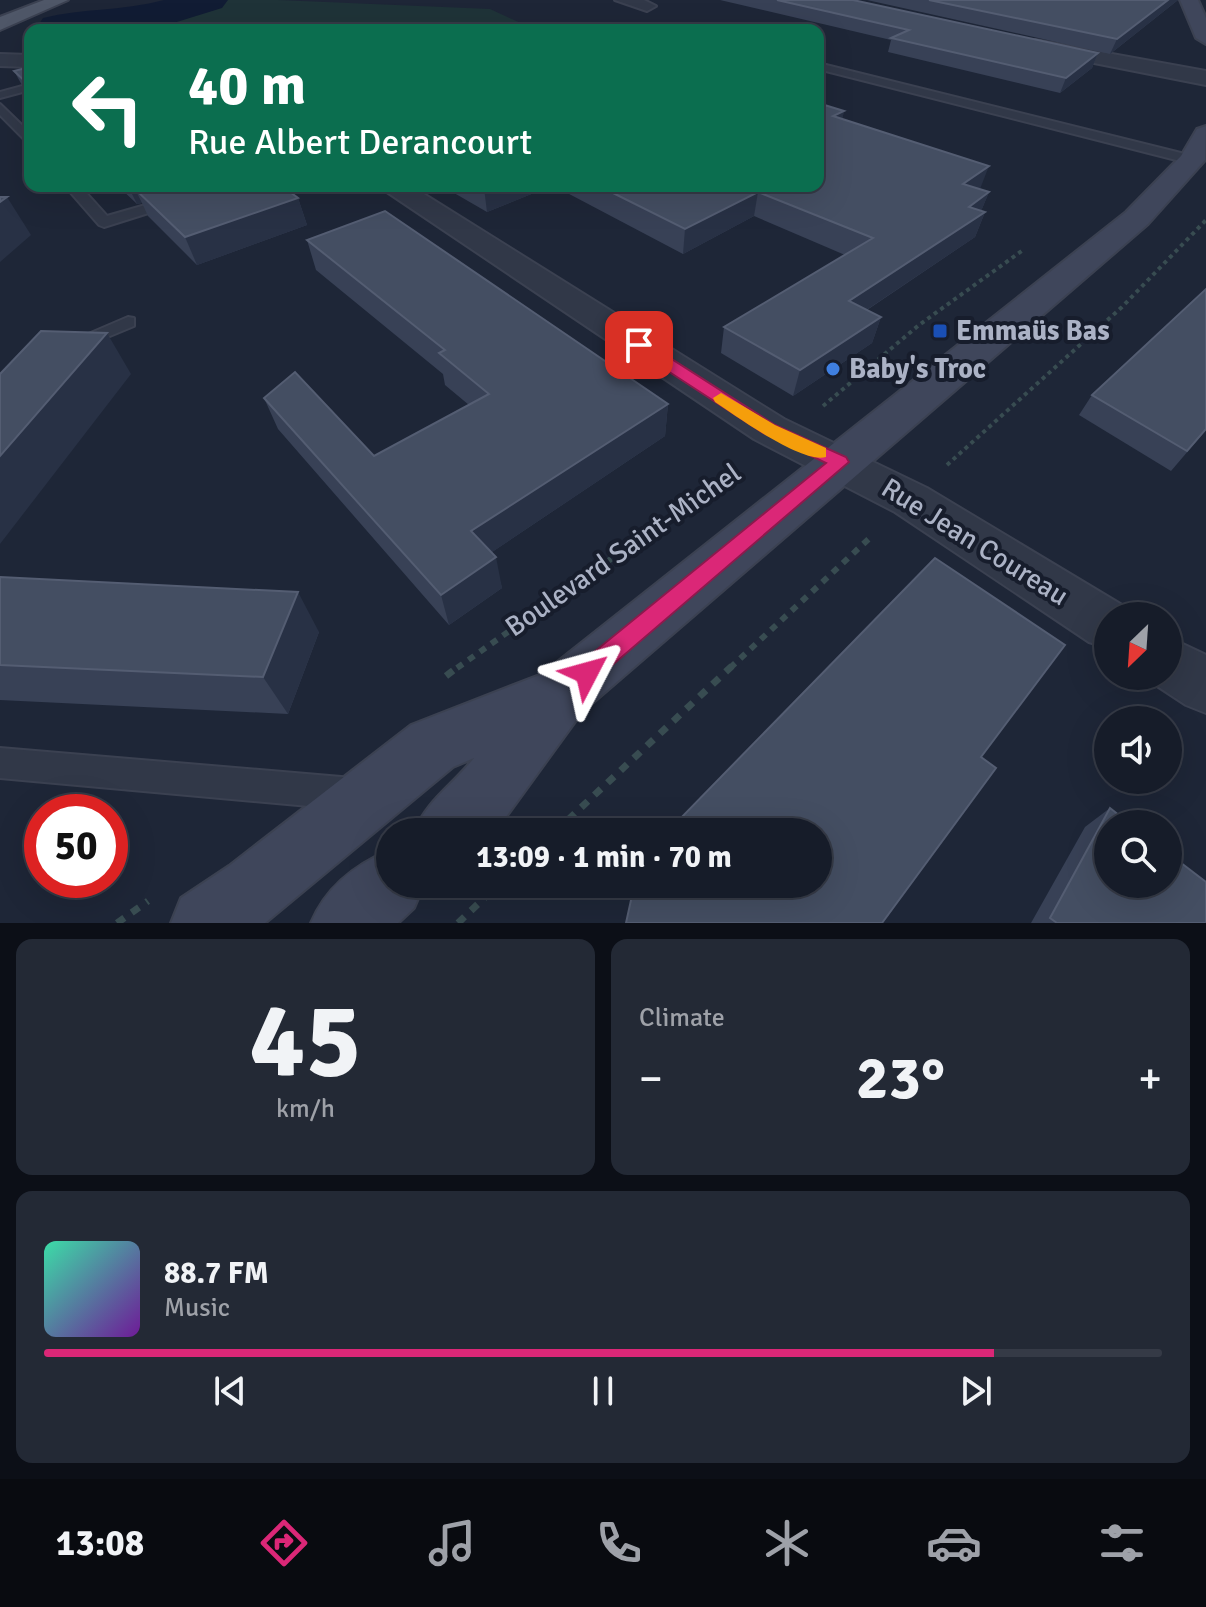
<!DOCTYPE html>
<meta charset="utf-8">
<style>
:root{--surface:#161c29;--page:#232935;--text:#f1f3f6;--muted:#9ea1a8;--line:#353a46;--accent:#db2777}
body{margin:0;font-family:Signika,sans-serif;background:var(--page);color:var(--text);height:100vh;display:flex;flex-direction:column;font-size:30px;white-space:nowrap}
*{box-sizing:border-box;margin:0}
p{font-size:26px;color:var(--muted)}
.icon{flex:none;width:44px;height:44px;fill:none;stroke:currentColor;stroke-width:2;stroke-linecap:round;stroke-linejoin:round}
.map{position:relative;height:923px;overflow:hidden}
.details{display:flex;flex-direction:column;gap:16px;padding:16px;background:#0c0f17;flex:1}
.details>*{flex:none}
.banner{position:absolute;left:24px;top:24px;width:800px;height:168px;border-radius:16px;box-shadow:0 8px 32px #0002,0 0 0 2px var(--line);background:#0b6e4f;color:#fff;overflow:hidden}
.needle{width:52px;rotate:205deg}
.buttons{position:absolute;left:1094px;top:602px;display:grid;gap:16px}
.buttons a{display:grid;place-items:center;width:88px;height:88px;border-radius:50%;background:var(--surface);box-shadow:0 8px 32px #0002,0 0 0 2px var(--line);font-size:40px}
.speed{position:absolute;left:24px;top:794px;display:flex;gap:16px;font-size:40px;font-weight:700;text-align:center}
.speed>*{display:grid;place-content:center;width:104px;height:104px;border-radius:50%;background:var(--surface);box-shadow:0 8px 32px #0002,0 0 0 2px var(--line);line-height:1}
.speed .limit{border:12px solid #d22;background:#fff;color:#111}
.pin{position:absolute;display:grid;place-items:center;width:68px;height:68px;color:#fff;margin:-34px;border-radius:16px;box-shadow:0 4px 12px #0006}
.me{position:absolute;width:88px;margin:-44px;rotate:51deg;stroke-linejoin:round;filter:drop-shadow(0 0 6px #0008)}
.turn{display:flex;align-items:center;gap:28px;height:168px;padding:0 32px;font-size:36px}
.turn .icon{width:104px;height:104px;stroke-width:2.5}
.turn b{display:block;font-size:56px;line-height:68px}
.big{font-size:60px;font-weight:700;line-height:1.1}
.details .widget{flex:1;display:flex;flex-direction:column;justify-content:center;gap:12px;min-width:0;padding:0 28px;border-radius:16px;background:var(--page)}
.details .dial{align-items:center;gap:0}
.dial b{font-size:104px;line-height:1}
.song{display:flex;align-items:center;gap:24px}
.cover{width:96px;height:96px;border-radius:12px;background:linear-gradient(135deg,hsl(160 70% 55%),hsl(280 70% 35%))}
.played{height:8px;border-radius:4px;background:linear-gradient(90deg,var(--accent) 85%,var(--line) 85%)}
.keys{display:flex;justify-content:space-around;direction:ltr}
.heat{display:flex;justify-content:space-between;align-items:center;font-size:44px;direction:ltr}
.details .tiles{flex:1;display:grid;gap:16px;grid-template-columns:1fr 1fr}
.widget:last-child{grid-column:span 2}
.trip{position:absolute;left:376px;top:818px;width:456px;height:80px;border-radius:40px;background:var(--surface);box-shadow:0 8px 32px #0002,0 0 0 2px var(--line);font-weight:700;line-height:80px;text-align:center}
.tabs{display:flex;height:128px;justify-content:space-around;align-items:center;background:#090b10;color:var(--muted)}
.tabs .icon{width:56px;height:56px}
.tabs .current{color:var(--accent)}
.tabs b{font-size:36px;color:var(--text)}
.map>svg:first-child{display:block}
</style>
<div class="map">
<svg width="1206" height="923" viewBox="0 0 1206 923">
<rect width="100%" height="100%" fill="#1e2637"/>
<!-- green -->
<path fill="#1f3338" d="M179,0H278L490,9L536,30H176L167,25L161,8Z"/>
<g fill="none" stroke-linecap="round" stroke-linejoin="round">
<!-- river -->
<path fill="#111c34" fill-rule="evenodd" d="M164,0H228L222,8L151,30H39L37,27L43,18C83,8 124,11 164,0Z"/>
<!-- service casing -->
<g stroke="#3b4151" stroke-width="4">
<g id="service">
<path d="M818,63L1197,157L1199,160L1192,164L818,69Z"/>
<path d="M30,84V90L0,98V92Z"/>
<path d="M0,104L30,133V145L0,115Z"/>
<path d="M65,186H80L107,216L212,186H234L104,227L99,225Z"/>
<path d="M416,186H437L405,198L398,194Z"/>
<path d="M128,317L134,318V326L81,348H67L65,344Z"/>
<path d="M0,748L353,778L364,783L369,794L364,805L353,810L0,778Z"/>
</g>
</g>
<!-- minor casing -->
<g stroke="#3b4151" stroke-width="4">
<g id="minor">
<path d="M615,0H644L656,6L647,11Z"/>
<path d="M1035,40L1206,71V85L1028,50L1025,46Z"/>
<path d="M0,54L30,55V67L0,66Z"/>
<path d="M378,186H411L784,419L927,488L1127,608L1130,616H1108V648L1089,642L895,512L754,439Z"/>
<path d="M1168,637L1206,655V713L1186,705L1148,680L1147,676H1168Z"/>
</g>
</g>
<!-- secondary casing -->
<g stroke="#3b4151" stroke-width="4">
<g id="secondary">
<path d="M1180,0H1198L1206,18V44L1196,38Z"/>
<path d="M1206,126L1205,160L1148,224L582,712L495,832H414C428,799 452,786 474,758L453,767L265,923H171L181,898L229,866L411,725L542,674L1126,212L1181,156L1197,129Z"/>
<path d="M390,850V884H424L414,908L398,923H311C326,887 354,865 390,850Z"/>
</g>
</g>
<!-- primary casing -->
<g stroke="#3b4151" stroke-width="4">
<path id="primary" d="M44,0H68L0,30V17Z"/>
</g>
<!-- path-far2 -->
<g stroke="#384c51" stroke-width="4" stroke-dasharray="4 4" stroke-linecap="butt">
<path d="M823,406L919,325L1023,250"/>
<path d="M947,465L1122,307L1206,220"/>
</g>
<!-- path-far1 -->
<g stroke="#384c51" stroke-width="6" stroke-dasharray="7 7" stroke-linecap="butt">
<path d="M457,668L741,467"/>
<path d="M730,668L873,535"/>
</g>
<!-- path -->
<g stroke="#384c51" stroke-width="7" stroke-dasharray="9 9" stroke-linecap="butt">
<path d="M446,676L459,666"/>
<path d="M555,832L732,666"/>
<path d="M117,923L148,901"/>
<path d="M458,923L499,884"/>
</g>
<!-- service -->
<use href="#service" fill="#313848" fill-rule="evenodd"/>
<!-- minor -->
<use href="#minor" fill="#313848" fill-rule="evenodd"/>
<!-- secondary -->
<use href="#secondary" fill="#3f465b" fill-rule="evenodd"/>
<!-- primary -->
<use href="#primary" fill="#4f5768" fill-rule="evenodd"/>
</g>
<!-- wall -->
<g fill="#384156">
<path d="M720,0H853L1098,53L1092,68L1060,93L888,52L891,40Z"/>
<path d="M867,0H1178L1110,54Z"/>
<path d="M30,67V97L27,94L14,71Z"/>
<path d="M844,111L842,119L980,189L989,192L981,211L985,212L975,237L867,310L881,317L872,343L793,396L721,353L724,327L845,255L754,216L683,254L554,186H818Z"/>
<path d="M118,186H282L298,198L307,225L197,265L148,216L142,203L137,204Z"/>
<path d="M442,186H551L487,212Z"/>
<path d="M307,240L668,404L665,436L492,552L502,588L449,625L278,429L264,398L374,456L469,405L445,385L443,374L316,270Z"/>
<path d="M1092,395L1206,430L1171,471L1079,415Z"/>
<path d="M0,576L1,577L319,632L288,714L0,700Z"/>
<path d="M1110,808L1206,923H1031L1085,827Z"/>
</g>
<!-- shaded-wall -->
<g fill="#283145">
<path d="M1168,0H1178L1110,54L1117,39Z"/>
<path d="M1098,53L1092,68L1060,93L1066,78Z"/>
<path d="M844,111L839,134L833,116Z"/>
<path d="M989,166L980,189L963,184Z"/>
<path d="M128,186H201L135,189L142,203L137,204Z"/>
<path d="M490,186H551L487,212L484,188Z"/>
<path d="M758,192L754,216L683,254L685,229Z"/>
<path d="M989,192L979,216L985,212L975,237L841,327L849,301Z"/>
<path d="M7,197L31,235L0,262V202Z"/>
<path d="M298,198L307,225L197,265L185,237Z"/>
<path d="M881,317L872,343L793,396L800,370Z"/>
<path d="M107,333L131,374L0,544V456Z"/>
<path d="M668,404L665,436L477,562L471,531Z"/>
<path d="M496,557L502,588L449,625L441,595Z"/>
<path d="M298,592L319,632L288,714L263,677Z"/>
</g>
<!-- building -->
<g fill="#444e62" stroke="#545d72" stroke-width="2">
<path d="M777,0H853L1098,53L1066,78L891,38L909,30Z"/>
<path d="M929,0H1168L1117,39Z"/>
<path d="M30,67V86L14,71Z"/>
<path d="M818,103L844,111L833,116L989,166L963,184L989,192L969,207L985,212L849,301L881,317L800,370L724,327L873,238L758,192L685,229L599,186H818Z"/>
<path d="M145,186H282L298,198L185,237L135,189Z"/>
<path d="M0,197H7L0,202Z"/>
<path d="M385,211L668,404L471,531L496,557L441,595L264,398L295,372L374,456L489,394L439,353L445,350L307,240Z"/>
<path d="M1206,289V429L1187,451L1092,395Z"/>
<path d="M41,331L107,333L0,456V374Z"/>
<path d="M935,558L1065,645L981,757L996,768L882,923H626L631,900L639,884H818V832H669L672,827Z"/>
<path d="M0,577L298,592L263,677L0,665Z"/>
<path d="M1110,808L1130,824H1108V884H1168V853L1206,882V923H1057L1050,918Z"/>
</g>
<!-- route -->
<path fill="#db2777" stroke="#8e194d" stroke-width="2" d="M634,342H645L775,425L846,457L849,462L595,680L587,683L578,680L575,673L578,665L826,463L763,433L634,349Z"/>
<!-- slow -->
<path fill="#f59e0b" d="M721,393L775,425L826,448V457C802,464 736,416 715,402L713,398Z"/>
<!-- markers -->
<rect fill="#1a4fb4" stroke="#171d2c" stroke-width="3" x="932" y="323" width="16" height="16" rx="4"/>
<circle fill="#3f7fe0" stroke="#171d2c" stroke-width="3" cx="833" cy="369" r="8"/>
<g text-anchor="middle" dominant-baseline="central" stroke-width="8" stroke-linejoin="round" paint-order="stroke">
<!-- poi labels -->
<g font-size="28" font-weight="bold" fill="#abb2c5" stroke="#171d2c" text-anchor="start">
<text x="956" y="331">Emmaüs Bas</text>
<text x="849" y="369">Baby's Troc</text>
</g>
<!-- street labels -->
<g font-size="28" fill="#abb2c5" stroke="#171d2c">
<text transform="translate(975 542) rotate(32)">Rue Jean Coureau</text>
<text transform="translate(623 550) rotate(-35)">Boulevard Saint-Michel</text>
</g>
</g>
</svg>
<div class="buttons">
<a><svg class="needle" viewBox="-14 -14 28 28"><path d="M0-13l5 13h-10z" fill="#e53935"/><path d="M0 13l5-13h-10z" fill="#9ea1a8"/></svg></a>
<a><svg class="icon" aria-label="sound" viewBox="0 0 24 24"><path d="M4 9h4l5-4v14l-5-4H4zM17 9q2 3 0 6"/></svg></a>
<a><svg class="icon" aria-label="search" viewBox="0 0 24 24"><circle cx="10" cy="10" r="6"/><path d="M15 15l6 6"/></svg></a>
</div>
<div class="speed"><div class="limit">50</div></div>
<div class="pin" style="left:639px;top:345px;background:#d93025"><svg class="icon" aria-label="arrive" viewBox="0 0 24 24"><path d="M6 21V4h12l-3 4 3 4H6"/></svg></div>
<svg class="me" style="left:587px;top:673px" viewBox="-20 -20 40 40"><path d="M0-17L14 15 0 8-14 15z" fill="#db2777" stroke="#fff" stroke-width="4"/></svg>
<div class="trip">13:09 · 1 min · 70 m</div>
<div class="banner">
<div class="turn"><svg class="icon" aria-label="left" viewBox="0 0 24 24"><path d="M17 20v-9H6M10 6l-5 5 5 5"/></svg><div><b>40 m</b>Rue Albert Derancourt</div></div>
</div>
</div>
<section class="details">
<div class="tiles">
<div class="widget dial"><b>45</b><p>km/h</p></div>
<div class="widget"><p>Climate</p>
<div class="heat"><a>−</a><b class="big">23°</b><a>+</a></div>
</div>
<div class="widget">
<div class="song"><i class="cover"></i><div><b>88.7 FM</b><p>Music</p></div></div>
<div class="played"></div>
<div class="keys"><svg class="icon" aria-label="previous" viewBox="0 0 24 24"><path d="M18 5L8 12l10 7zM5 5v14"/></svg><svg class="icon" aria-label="pause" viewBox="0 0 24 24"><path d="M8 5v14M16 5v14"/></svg><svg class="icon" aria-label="next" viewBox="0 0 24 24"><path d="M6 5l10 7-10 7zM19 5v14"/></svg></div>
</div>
</div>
</section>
<nav class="tabs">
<b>13:08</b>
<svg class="icon current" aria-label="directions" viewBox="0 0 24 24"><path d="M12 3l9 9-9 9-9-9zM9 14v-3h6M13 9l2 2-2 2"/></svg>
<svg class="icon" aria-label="music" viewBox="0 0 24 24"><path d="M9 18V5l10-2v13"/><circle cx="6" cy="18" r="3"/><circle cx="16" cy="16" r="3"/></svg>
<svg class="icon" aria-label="phone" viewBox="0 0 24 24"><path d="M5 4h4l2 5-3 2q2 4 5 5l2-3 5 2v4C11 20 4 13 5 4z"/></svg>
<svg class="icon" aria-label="climate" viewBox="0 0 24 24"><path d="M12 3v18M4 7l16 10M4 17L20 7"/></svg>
<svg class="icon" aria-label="car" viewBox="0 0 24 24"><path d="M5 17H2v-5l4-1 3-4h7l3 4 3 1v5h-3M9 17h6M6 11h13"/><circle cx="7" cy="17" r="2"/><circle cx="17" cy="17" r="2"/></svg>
<svg class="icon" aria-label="filters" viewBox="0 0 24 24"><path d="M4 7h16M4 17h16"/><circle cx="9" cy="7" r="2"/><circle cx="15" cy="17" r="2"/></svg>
</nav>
